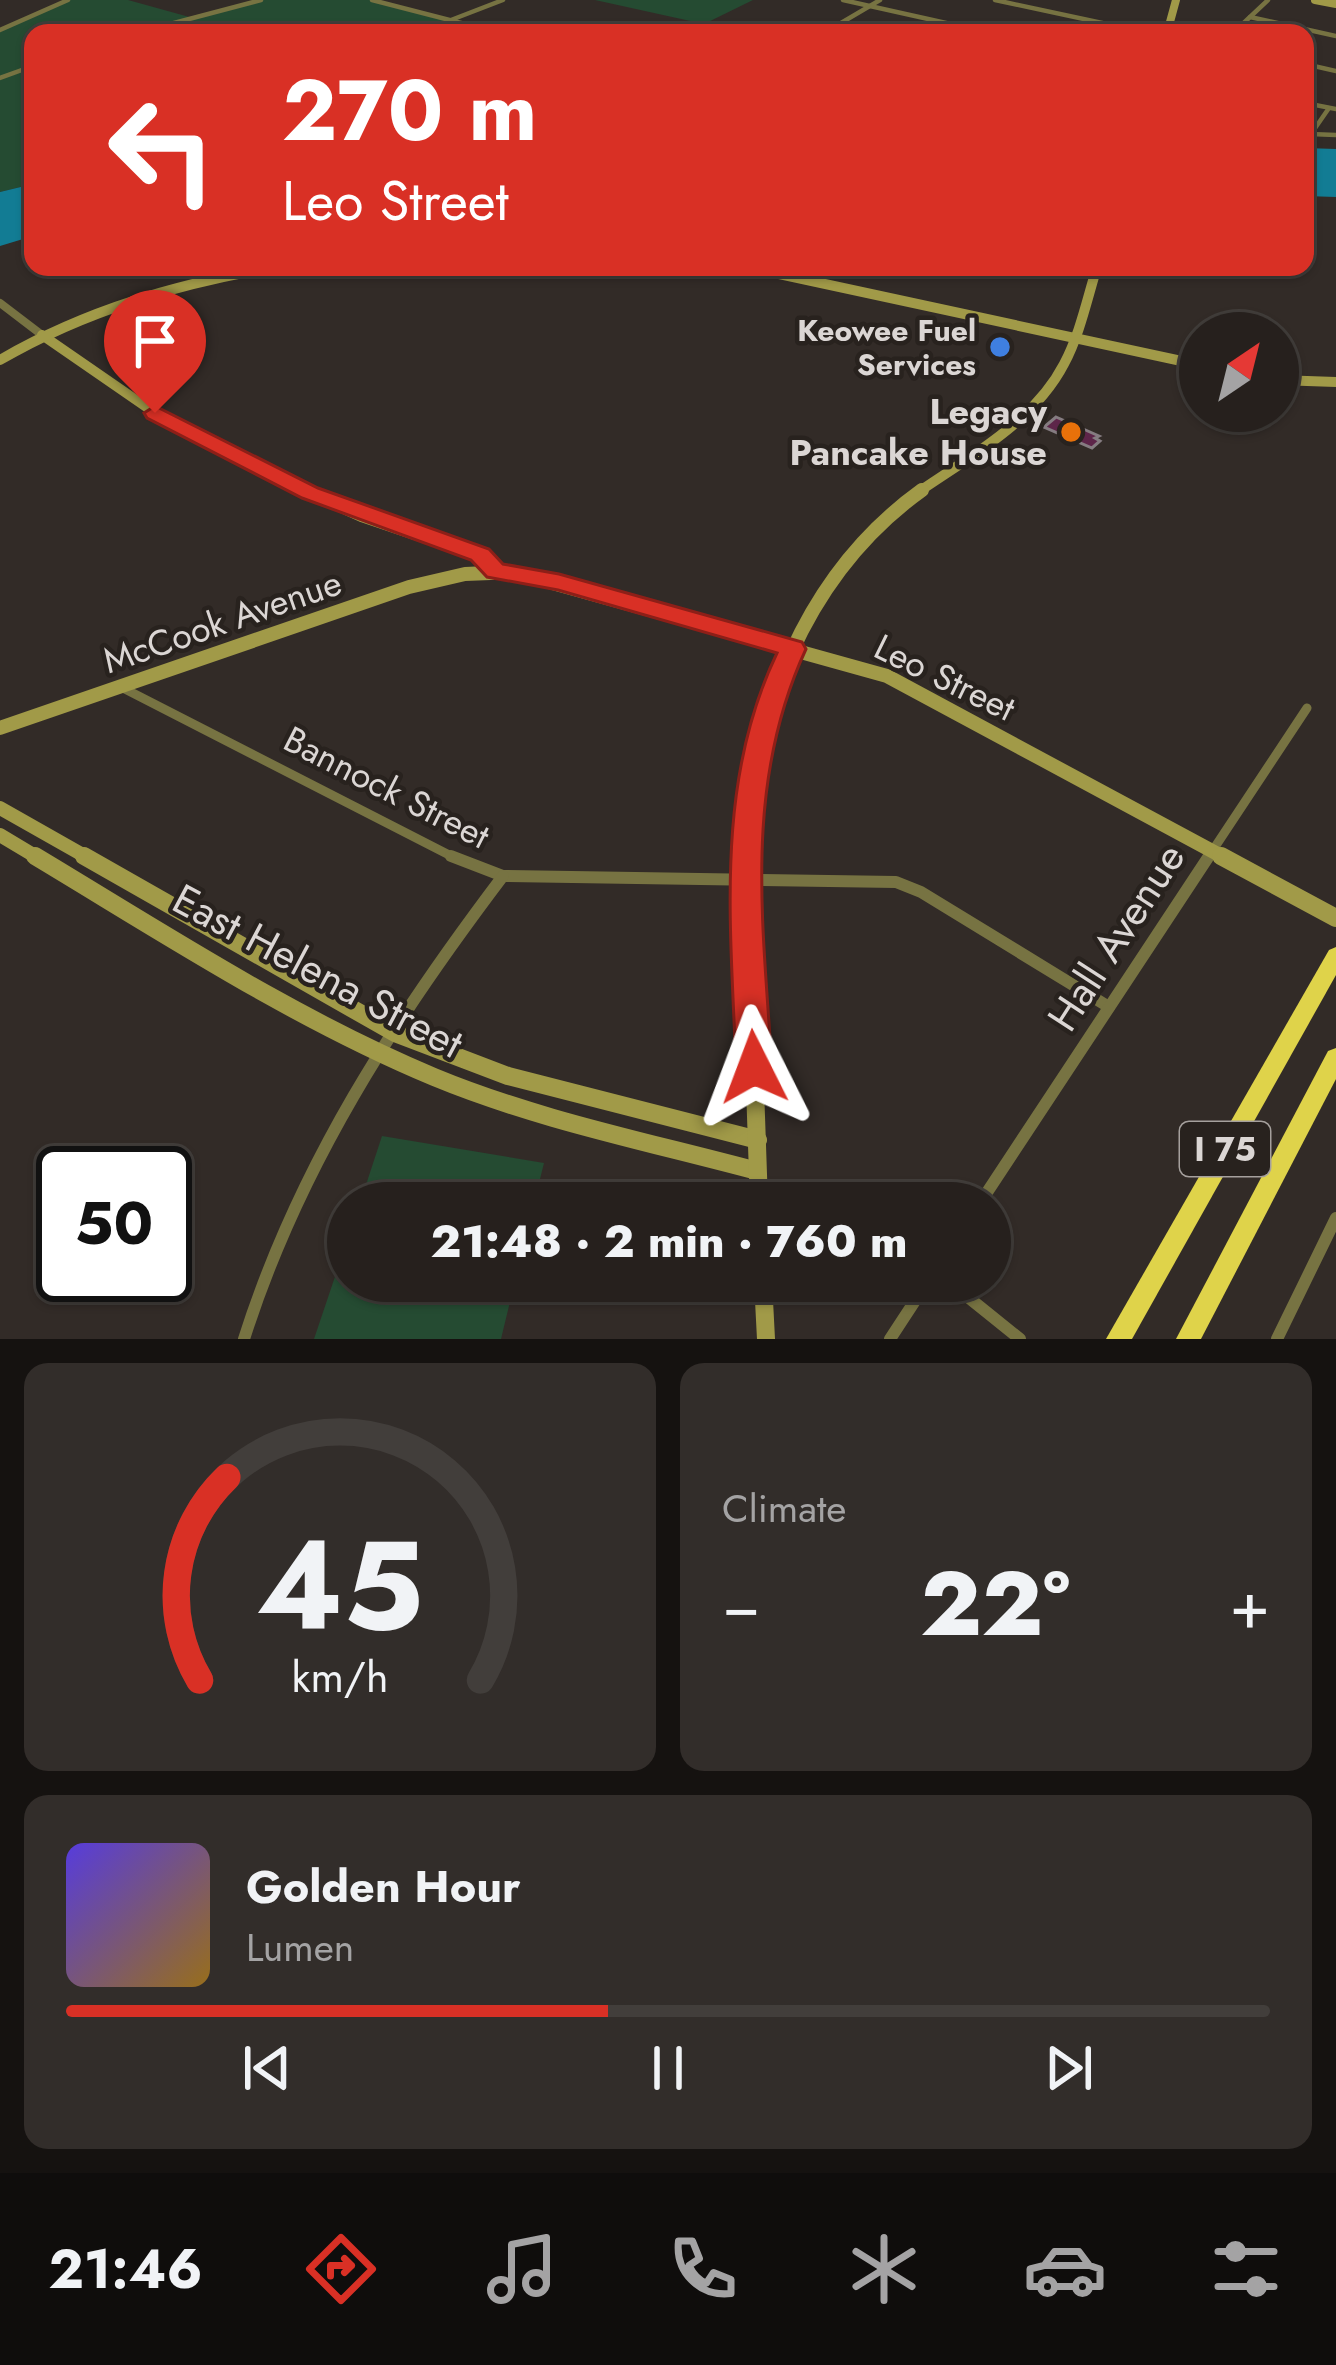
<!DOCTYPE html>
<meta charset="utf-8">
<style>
:root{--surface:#26201d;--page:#322d2a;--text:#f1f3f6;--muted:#a4a3a4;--line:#423e3b;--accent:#d93025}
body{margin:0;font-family:Jost,sans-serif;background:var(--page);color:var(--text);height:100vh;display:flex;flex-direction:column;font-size:45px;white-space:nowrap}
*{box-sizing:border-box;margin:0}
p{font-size:39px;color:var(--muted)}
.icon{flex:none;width:66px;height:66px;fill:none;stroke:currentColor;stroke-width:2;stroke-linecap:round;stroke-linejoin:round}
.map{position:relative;height:1339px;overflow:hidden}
.details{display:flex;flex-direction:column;gap:24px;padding:24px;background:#151210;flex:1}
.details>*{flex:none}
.banner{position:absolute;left:24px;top:24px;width:1290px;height:252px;border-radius:24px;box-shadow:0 3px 9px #0004,0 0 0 3px var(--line);background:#d93025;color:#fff;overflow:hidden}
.needle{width:78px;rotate:35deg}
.fabs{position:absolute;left:1179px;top:312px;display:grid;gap:24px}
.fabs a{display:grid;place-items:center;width:120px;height:120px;border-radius:50%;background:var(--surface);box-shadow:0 3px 9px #0004,0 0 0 3px var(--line);font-size:60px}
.speed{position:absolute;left:36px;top:1146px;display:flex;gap:24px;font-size:60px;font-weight:700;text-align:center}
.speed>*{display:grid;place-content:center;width:156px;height:156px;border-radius:50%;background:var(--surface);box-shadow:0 3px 9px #0004,0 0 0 3px var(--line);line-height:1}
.speed .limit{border:6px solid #111;border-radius:18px;background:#fff;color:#111}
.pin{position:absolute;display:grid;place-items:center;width:102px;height:102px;color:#fff;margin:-123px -51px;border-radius:50% 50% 50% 0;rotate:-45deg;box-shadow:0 0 12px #0007}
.pin .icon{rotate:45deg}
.me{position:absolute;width:132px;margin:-66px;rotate:357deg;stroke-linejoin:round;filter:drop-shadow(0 0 9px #0008)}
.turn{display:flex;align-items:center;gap:42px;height:252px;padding:0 60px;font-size:54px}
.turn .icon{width:156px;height:156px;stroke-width:2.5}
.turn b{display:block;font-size:84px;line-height:102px}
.big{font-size:90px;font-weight:800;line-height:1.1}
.details .tile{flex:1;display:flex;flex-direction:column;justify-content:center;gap:18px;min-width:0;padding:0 42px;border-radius:24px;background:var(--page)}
.details .dial{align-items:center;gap:0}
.dial svg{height:312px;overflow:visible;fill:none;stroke:var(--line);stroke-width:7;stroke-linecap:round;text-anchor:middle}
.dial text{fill:var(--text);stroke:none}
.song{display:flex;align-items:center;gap:36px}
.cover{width:144px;height:144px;border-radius:18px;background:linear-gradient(135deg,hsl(250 70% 55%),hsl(40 70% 35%))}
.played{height:12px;border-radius:6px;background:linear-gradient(90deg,var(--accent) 45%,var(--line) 45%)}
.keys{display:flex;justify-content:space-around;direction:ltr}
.heat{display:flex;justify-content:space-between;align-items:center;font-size:66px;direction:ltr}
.details .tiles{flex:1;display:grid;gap:24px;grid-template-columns:1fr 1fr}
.tile:last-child{grid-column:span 2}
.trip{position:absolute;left:327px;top:1182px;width:684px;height:120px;border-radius:60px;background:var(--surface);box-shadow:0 3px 9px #0004,0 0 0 3px var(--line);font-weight:800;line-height:120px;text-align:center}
.menu{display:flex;height:192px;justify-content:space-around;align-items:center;background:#0f0d0c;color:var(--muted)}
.menu .icon{width:84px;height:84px}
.menu .current{color:var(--accent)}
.menu b{font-size:54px;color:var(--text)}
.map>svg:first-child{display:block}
</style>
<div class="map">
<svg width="1336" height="1339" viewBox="0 0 1336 1339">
<rect width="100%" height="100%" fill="#322b27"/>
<!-- green -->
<g fill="#254b32">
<path d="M68,0H128L193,18L261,0H372L500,33H33V184L0,192V30Z"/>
<path d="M595,0H753L704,24Z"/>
<path d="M382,1136L544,1163L534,1203H360Z"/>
<path d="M348,1238V1281H515L501,1339H314Z"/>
</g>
<!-- water -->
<g fill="#127c94">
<path d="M1305,148L1336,149V197L1305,196Z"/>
<path d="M33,184V236L0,246V192Z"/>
</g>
<!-- building -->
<path fill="#5d2549" stroke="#857c81" stroke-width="3" d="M1056,417L1099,436L1095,438L1100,441L1092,448L1044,427Z"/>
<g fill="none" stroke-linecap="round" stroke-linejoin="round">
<!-- street-far3 -->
<g stroke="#777342" stroke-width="4.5">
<path d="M372,0L500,33"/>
<path d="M843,0L991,33"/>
<path d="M995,0L1149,33"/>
<path d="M1250,17L1336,36"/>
<path d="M451,20L503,0"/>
<path d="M0,30L68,0"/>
<path d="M136,33L261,0"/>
<path d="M824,33L880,0"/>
<path d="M1233,33L1268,0"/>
<path d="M1305,64L1336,71"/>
<path d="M0,78L33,66"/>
<path d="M1305,103L1336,109"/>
<path d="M1310,134L1336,135"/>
<path d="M1311,134L1329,108"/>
</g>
<!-- street-far2 -->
<path stroke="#777342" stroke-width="8" d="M0,303L42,335"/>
<!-- street-far1 -->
<g stroke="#777342" stroke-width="9">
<path d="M123,688L457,859"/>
<path d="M1207,859L1307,708"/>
</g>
<!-- street -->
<g stroke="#777342" stroke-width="12">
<path d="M451,856L503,876L896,882L921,892L1109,1007"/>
<path d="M980,1203L1209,856"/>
<path d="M948,1281L1020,1339"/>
<path d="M244,1339C299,1166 394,1020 503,876"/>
<path d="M890,1339L928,1281"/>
<path d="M1277,1339L1336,1218"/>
</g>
<!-- secondary-far3 -->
<g stroke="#a19a48" stroke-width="8">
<path d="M1315,0L1336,4"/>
<path d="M1167,33L1176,0"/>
</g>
<!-- secondary-far2 -->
<g stroke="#a19a48" stroke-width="10">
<path d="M746,267L1200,365"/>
<path d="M42,335L155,413L313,493"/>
<path d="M0,360C86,310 177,284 275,267"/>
<path d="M1278,380L1336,382"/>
<path d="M917,493C969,457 1034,422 1064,364C1080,334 1087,299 1097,267"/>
</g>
<!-- secondary-far1 -->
<g stroke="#a19a48" stroke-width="14">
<path d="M306,490L362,515L480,555L496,571"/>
<path d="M0,728L409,587L465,574L513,572L887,676L1227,859"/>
<path d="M0,808L90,859"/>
<path d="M0,835L40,859"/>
<path d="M747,859C748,718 805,574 922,490"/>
</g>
<!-- secondary -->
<g stroke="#a19a48" stroke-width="18">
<path d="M35,856C165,934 293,1018 434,1077C538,1120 649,1142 757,1171"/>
<path d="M84,856L395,1033L508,1076L758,1140"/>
<path d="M747,856L759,1203"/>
<path d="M1221,856L1336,918"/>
<path d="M763,1281L766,1339"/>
</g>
<!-- highway -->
<g fill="#dfd34a" fill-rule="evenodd">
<path d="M1336,947V975L1132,1339H1106L1329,950Z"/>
<path d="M1336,1048V1079L1201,1339H1176L1328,1051Z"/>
</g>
</g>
<!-- route -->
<path fill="#d93025" stroke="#8d1f18" stroke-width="3" d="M155,406L318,488L489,549L503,564L559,574L802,642L806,649C743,785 763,922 772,1067L766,1079L754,1083L741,1079L736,1067C731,927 714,784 777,653L558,590L487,577L471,560L302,498L147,418L144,413Z"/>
<!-- markers -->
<circle fill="#3f7fe0" stroke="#28221e" stroke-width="4.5" cx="1000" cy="347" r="12"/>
<circle fill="#e8710a" stroke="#28221e" stroke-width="4.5" cx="1071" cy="432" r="12"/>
<g text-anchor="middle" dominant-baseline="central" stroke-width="9" stroke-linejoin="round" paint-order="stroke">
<!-- far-poi labels -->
<g font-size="30" font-weight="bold" fill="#dbd6d4" stroke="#28221e" text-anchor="end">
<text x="976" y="330">Keowee Fuel<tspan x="976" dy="34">Services</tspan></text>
</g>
<!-- shield labels -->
<rect fill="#28221e" stroke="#a5a09d" stroke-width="3" x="1180" y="1122" width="90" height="54" rx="9"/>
<g font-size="33" font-weight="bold" fill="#dbd6d4">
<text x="1225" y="1149">I 75</text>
</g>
<!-- poi labels -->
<g font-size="36" font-weight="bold" fill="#dbd6d4" stroke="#28221e" text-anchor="end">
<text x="1047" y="411">Legacy<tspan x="1047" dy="41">Pancake House</tspan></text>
</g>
<!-- street labels -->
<g font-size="36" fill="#dbd6d4" stroke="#28221e">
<text transform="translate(222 621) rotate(-19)">McCook Avenue</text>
<text transform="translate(945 677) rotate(26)">Leo Street</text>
<text transform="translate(387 787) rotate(27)">Bannock Street</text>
</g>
<!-- near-street labels -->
<g font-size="42" fill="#dbd6d4" stroke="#28221e">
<text transform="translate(1116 937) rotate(-57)">Hall Avenue</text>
<text transform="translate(318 971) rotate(28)">East Helena Street</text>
</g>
</g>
</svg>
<div class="fabs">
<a><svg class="needle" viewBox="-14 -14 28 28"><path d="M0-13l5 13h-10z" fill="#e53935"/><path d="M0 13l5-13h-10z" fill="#a4a3a4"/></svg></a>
</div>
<div class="speed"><div class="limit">50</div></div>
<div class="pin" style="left:155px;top:413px;background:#d93025"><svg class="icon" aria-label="arrive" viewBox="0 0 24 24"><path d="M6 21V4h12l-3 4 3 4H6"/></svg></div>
<svg class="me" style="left:754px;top:1067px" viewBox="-20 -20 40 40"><path d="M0-17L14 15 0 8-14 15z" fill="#d93025" stroke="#fff" stroke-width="4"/></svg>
<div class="trip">21:48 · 2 min · 760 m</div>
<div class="banner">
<div class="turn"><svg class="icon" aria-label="left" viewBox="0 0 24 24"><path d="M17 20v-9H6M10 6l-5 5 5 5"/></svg><div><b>270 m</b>Leo Street</div></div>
</div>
</div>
<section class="details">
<div class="tiles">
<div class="tile dial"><svg viewBox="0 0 100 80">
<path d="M14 69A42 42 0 1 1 86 69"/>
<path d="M14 69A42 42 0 0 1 21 17" stroke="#d93025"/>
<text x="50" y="56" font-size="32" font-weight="700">45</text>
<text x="50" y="72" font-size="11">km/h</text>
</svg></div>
<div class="tile"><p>Climate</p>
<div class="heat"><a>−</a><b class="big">22°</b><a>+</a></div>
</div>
<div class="tile">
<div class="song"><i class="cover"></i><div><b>Golden Hour</b><p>Lumen</p></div></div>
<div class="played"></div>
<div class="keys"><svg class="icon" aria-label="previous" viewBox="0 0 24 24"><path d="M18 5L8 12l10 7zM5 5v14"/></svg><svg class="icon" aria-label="pause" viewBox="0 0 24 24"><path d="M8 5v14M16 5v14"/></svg><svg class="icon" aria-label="next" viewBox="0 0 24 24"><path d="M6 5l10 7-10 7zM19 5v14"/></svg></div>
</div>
</div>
</section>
<nav class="menu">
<b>21:46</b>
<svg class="icon current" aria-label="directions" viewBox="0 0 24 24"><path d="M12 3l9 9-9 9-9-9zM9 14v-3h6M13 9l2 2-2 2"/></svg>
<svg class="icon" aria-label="music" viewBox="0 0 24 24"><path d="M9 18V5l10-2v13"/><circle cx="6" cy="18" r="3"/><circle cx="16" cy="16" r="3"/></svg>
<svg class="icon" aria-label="phone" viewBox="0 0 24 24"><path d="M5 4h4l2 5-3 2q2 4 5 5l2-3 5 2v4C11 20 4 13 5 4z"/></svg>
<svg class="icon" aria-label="climate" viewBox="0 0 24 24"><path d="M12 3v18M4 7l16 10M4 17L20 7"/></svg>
<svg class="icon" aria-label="car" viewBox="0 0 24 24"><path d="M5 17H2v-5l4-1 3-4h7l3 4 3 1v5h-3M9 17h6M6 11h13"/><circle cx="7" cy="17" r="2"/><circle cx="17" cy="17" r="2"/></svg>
<svg class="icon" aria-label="filters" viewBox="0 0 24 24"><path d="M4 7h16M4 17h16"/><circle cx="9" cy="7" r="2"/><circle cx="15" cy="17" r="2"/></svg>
</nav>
